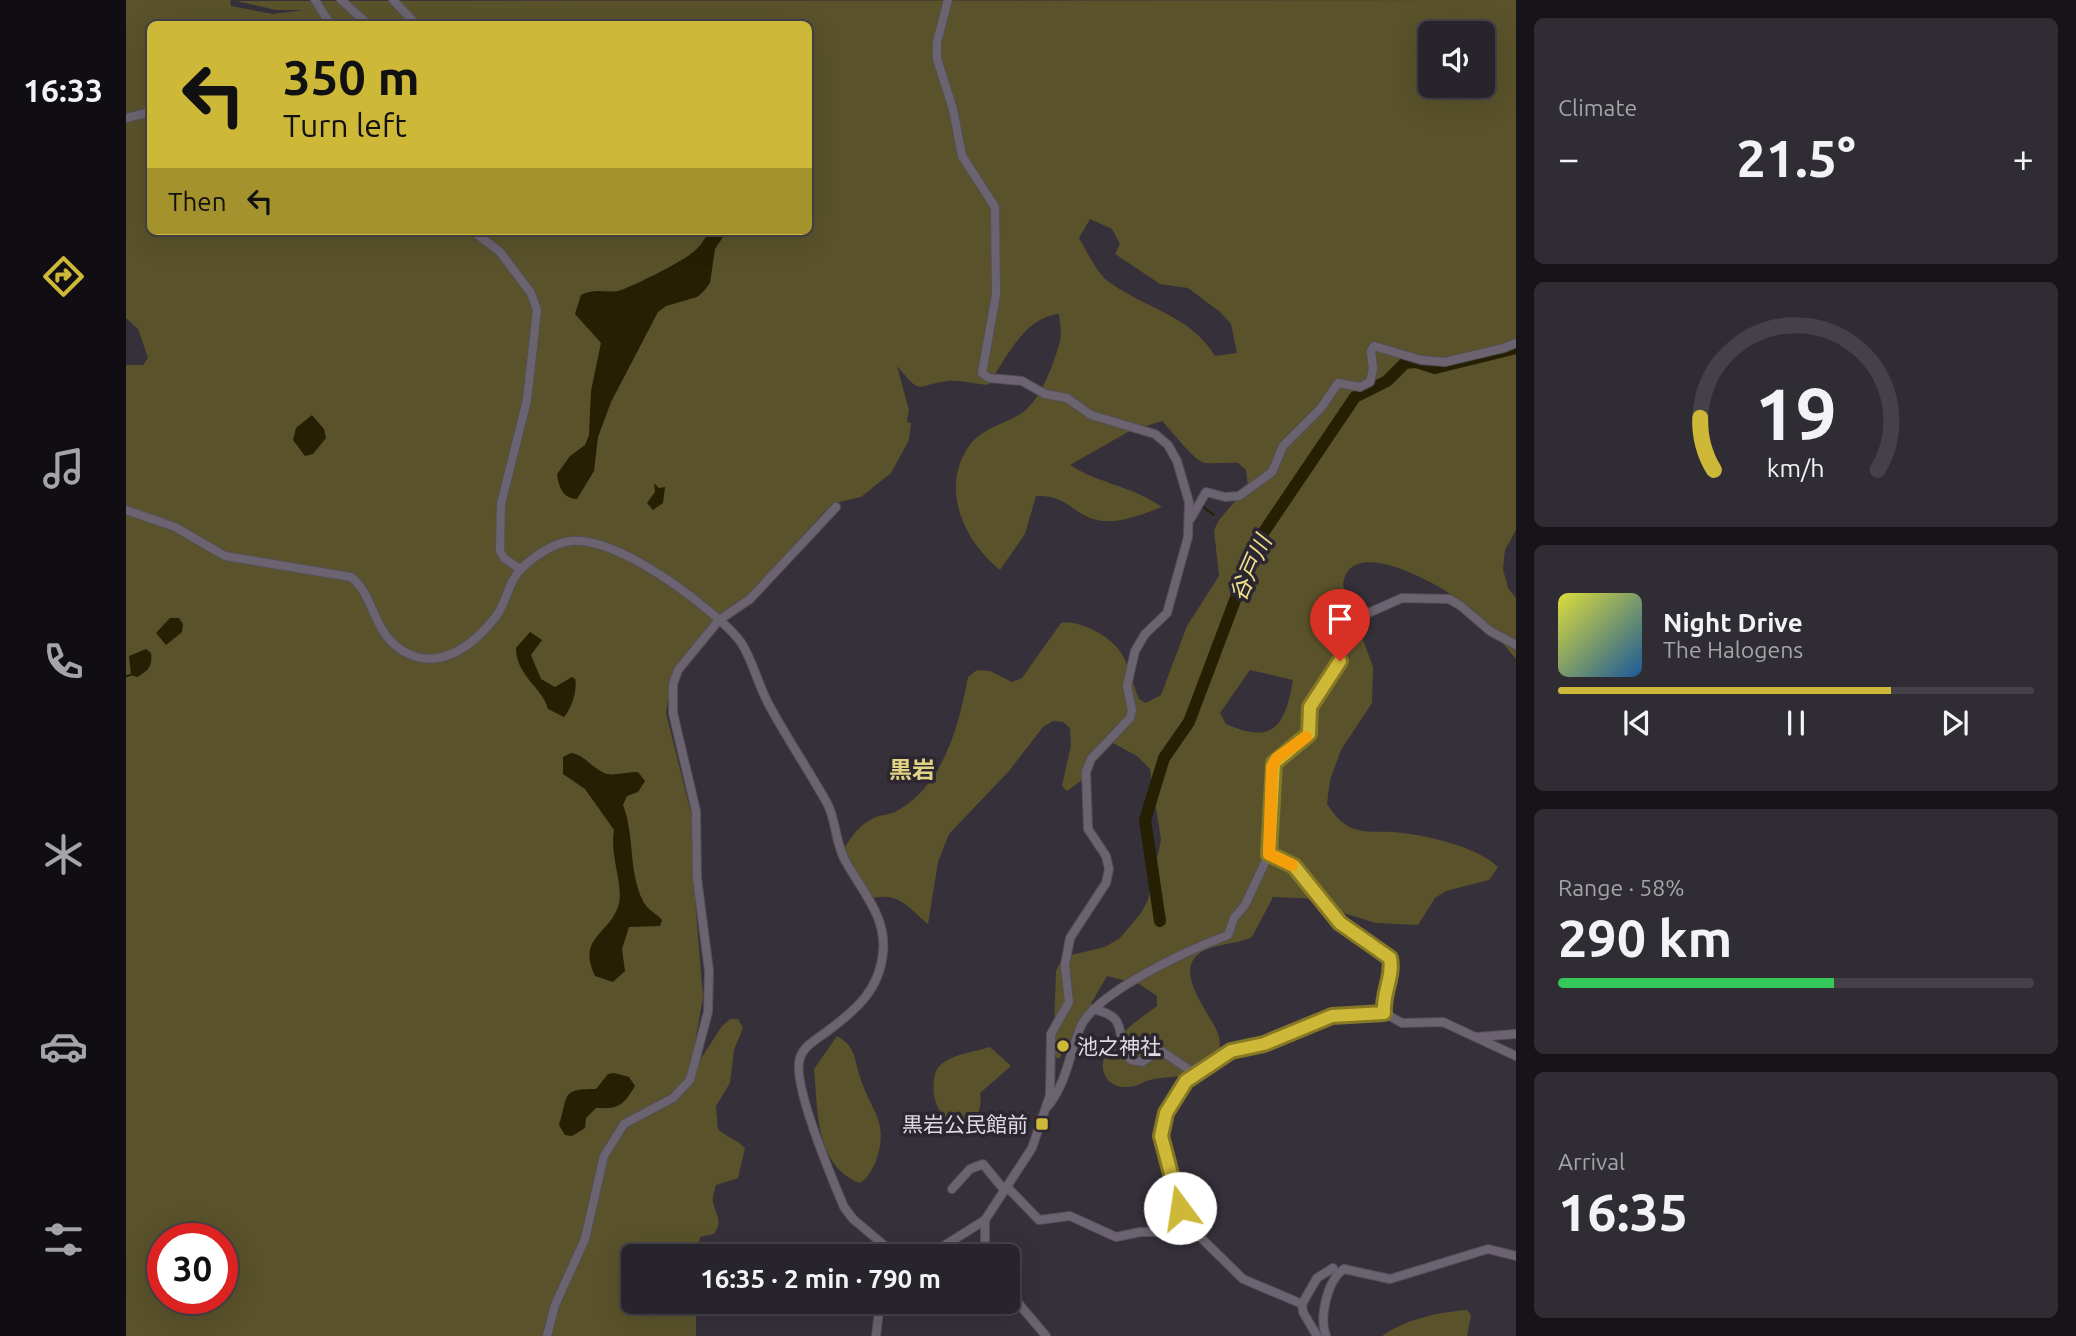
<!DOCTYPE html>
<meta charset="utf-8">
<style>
:root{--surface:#28242c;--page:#302c34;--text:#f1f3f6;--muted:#a5a4a9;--line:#444148;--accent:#ceb837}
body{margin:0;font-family:Ubuntu,"Noto Sans JP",sans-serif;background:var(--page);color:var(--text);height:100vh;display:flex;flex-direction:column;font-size:26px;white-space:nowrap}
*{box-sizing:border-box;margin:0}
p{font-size:23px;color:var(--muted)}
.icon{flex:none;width:38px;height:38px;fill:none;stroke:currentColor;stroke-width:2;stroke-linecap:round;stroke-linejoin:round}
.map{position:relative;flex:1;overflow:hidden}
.side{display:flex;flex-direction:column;gap:18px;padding:18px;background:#161418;width:560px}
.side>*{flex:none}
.top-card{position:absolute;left:21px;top:21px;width:665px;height:214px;border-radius:10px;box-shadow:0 7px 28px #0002,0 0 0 2px var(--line);background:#ceb837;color:#111;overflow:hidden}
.tools{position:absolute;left:1292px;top:21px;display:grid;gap:14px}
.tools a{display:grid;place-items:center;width:77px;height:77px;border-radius:10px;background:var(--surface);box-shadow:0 7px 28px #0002,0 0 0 2px var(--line);font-size:35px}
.speed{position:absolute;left:21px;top:1223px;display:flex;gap:14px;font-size:35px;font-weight:700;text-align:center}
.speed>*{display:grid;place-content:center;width:91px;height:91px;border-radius:50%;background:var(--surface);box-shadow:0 7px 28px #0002,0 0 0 2px var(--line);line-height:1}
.speed .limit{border:10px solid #d22;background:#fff;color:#111}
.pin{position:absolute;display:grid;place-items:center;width:60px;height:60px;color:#fff;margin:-72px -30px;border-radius:50% 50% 50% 0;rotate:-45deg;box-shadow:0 0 7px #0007}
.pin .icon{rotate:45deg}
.me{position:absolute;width:77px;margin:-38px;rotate:346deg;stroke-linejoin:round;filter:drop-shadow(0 0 5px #0008)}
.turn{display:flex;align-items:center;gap:24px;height:147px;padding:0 21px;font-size:32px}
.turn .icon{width:91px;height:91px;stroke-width:2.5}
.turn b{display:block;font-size:49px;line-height:60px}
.then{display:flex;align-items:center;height:66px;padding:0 21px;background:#0003;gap:14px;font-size:26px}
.big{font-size:52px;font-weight:600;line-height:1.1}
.side .tile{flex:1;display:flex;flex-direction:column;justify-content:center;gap:10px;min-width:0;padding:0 24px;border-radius:10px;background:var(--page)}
.side .dial{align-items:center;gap:0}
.dial svg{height:182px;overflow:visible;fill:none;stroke:var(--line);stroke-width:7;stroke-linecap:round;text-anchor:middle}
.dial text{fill:var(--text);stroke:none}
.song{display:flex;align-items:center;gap:21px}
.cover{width:84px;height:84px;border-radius:10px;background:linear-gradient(135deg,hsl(60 70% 55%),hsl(210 70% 35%))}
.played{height:7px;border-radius:4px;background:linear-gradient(90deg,var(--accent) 70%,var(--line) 70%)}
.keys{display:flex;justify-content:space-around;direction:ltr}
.heat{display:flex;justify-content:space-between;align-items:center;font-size:38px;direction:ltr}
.charge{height:10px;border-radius:5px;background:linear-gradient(90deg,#34c759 58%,var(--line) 0)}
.trip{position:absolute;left:495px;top:1244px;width:399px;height:70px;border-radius:10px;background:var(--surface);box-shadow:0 7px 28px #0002,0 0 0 2px var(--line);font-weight:600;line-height:70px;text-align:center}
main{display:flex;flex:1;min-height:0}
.menu{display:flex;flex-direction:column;width:126px;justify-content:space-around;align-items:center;background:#100e12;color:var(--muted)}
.menu .icon{width:49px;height:49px}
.menu .selected{color:var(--accent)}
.menu b{font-size:32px;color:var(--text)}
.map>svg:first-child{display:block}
</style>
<main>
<nav class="menu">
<b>16:33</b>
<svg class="icon selected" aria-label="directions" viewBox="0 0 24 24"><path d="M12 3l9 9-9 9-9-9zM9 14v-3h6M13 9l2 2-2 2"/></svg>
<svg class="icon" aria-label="music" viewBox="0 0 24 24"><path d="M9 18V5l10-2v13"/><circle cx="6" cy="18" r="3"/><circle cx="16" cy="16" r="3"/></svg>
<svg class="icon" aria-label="phone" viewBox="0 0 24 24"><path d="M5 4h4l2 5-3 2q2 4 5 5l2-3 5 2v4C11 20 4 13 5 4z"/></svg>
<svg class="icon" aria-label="climate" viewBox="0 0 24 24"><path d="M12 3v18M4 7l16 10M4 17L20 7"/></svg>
<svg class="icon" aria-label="car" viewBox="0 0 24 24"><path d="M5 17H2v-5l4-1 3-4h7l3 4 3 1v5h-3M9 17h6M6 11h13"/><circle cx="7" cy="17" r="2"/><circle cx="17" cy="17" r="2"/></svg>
<svg class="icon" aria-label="filters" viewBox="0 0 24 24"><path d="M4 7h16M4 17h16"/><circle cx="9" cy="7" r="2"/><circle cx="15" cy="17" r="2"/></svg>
</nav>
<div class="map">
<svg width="1390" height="1336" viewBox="0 0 1390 1336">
<rect width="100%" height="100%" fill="#36303a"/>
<!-- green -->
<g fill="#59522b" fill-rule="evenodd">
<path d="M0,0H104L105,6L147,14L177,10H150L110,1L1390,0V530L1379,550L1377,569L1382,588L1390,598V659C1374,640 1357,620 1338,604C1317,586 1223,532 1217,585L1247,667L1246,703L1215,750L1204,780L1201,804C1206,811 1212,820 1219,824C1232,834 1250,831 1266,832C1296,834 1351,846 1372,867L1363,880L1320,891L1309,898L1292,925L1250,923L1214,912L1194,899L1147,897L1126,937C1110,945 1089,943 1074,953C1045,973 1088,1016 1093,1037C1096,1049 1090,1057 1086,1068C1066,1077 1048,1076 1028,1079C1019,1080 1011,1087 1002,1087C995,1088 987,1085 982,1080C960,1053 1014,1019 1031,1006V996L1013,984L981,976L933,1059L927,1056L930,971L937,957L979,947L994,938L1015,913L1022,900L1035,840L1024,769L1011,756L987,743L981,744L956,780L941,791L936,786L945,745L944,728L937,722L927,721L917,727L883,771L823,834L812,862L802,924C783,908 773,892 747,898L733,891L712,858C722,843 730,826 748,818C754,815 762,815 769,812C817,787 833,726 842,677L851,670L864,671L886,682L896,678L935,623C954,620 982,635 994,651C1003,664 1007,685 1013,699L1020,703L1035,695L1061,626L1093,576L1088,530L1093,520L1122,486L1120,470L1112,463C1101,462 1090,464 1079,463C1069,462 1046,431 1036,421L1002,432L944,465C974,484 1006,486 1036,507C1016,514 993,525 971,520C945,514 943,495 910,496L899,534L874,570C839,542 813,489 843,446C854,430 877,424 893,415C914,403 928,363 934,341C936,333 934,322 933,314C898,317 880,359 862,385C849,384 834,380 822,381C789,385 797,397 771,366L783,410L781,422L785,423L783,440L765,473L735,497L709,503L699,511L618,600L598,614L592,613L546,673L540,713L566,817V862L577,997L565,1066H570L596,1026L604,1019H612L617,1028L608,1050L604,1083L590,1106L592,1129C600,1137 610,1139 619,1148L612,1178L590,1185C589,1189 586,1197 587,1202C590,1215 597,1220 588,1234L574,1237L571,1256H508V1302H570V1336H0V365H17L22,358L12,329L0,318ZM24,24H682V231H24ZM1304,33H1356V86H1304ZM964,219L986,229L994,244L989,254L1034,284L1062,288L1094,312L1105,324L1111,353L1089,356C1065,316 1019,308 983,282C971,274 961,251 953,238ZM1124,670L1167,680C1159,726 1148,745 1100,724L1094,713ZM37,1239H96V1298H37Z"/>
<path d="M711,1036C730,1046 728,1059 734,1077C745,1112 764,1122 750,1161C746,1170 742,1178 734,1183C689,1166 692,1110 688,1069Z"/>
<path d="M864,1047L885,1066L854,1093C861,1141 801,1129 808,1080C809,1072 811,1067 818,1062C830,1054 850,1051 864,1047Z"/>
<path d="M1341,1310L1345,1315L1341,1336H1256C1280,1319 1313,1312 1341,1310Z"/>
</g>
<!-- water -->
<g fill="#252003">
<path d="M582,231H601L589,249L584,283L578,291L571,297L540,306L532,312L485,402L472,437L468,471L451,499C436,498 433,487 431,474L444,456L459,445L463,435L465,391L475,343L449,314L455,295C469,288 478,293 492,291C502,289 559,260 566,253C574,247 579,240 582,231Z"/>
<path d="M186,415L198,429L200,438L187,454L179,456L167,440L170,428Z"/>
<path d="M528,483L533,488L539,487L537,503L527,510L521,503L529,492Z"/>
<path d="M44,618H53L57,624L56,632L40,645L30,633Z"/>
<path d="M404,632L416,640L405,655L415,679L429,687L446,677L449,679C452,689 445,710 438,717L422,709C417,688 390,676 390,648Z"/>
<path d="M20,649L25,653C27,666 22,671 11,677L5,675L3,656Z"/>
<path d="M445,753C459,755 465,767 478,773C489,777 500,771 512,772L519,781L512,792L501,796L497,805C509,836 502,870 517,901C521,910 530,913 536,920L534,926L503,927L496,949L499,971L487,982L469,976C451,938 482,935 492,907C499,887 483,856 488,830L459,789L437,774V757Z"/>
<path d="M488,1073L503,1077L509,1086C497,1106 493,1109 470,1108L460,1118L459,1128L446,1136L439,1135L433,1125C443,1095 434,1089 470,1089L482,1074Z"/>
</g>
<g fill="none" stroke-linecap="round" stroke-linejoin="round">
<!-- stream -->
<g stroke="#252003" stroke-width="2">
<path d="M1077,507L1088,515"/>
<path d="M0,676L5,675"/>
</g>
<!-- river -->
<path stroke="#252003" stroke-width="12" d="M1034,921L1019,820L1038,758L1063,722L1131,542L1229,397L1261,381L1279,363L1290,362L1309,368L1390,348"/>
<!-- minor casing -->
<g stroke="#534f57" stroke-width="10">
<g id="minor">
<path d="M189,0L204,24"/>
<path d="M215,0L242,24"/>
<path d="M267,0L290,24"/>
<path d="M0,118L24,112"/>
<path d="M347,231L374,252L405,293L411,310L401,400L375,504L374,551L378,558L394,569"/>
<path d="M0,510L49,527L99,556L225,577C250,596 246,638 283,654C317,670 351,642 371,615C381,601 382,582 395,569C407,557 427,543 445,541C487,538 552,585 583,611C594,620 608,632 616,644C627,662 632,684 642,703C660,737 682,769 701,803C710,820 709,840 718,858C733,888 761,915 757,952C754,989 731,1009 703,1030C693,1038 678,1045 674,1058C665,1082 707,1181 718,1207L727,1219L771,1256"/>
<path d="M1065,518L1080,492L1099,497L1113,496L1146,472L1157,446L1195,408L1212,383L1234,387L1244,382L1247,369L1245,351L1248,346L1295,360L1319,362L1378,348L1390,343"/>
<path d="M1390,645L1364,631L1335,606L1323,599L1276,598L1240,614L1235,621L1214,661L1187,702L1183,734L1148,763L1143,848V854L1168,866L1214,923L1264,958C1268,976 1256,994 1258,1013L1276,1023L1317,1022L1390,1056"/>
<path d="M967,1009C1008,1018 985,1038 1005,1060L1016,1062L1034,1050L1065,1071L1105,1051L1137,1044L1206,1016L1258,1013"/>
<path d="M1351,1037L1389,1034"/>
<path d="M922,1106C941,1082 943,1055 954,1028C969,992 1065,949 1102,935L1108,918L1119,905L1143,854"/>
<path d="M882,1188L913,1220L944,1216L990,1237L1014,1232H1069L1117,1279L1176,1304L1177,1312L1191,1336"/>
<path d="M826,1189L844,1169L857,1164L879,1191"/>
<path d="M1063,1230L1035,1136L1043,1107L1061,1081L1077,1071"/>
<path d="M802,1256L859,1220L906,1148L924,1095L925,1034L943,1002L939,965L944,938L980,883L983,869L980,856L962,829L960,772L965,759L1004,718L1006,710L1001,686L1009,651L1019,634L1041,613L1062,537L1063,502L1051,461L1042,445L1029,434L965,415L941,398L919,394L896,381L863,378L856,373L870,295L869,207L836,156L827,109L811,59V42L822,0"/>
<path d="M859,1256V1220"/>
<path d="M882,1291L920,1336"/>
<path d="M1176,1304L1191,1278L1207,1268"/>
<path d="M421,1336L429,1305L459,1239L478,1156L498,1124L547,1098L564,1080L582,1012L583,971L571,878L570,811L547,713V684L552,670L593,620L624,599L710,507"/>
<path d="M750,1336L754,1302"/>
<path d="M1200,1336C1193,1318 1201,1280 1218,1269L1264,1279L1362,1249L1390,1256"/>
</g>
</g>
<!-- minor -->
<use href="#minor" stroke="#6b6470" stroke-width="8"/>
</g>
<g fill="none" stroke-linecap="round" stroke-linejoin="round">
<!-- route casing -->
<g stroke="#867824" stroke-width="18">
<path id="route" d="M1054,1208L1035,1136L1040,1113L1060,1081L1105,1051L1138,1044L1206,1016L1258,1013C1256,994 1268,976 1264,958L1214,923L1168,866L1143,854L1148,763L1183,734L1184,707L1214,661"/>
</g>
<!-- route -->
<use href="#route" stroke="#ceb837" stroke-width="12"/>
<!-- slow -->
<path stroke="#f59e0b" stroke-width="12" d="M1166,865L1143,854L1146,767L1151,758L1180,737"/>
</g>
<!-- markers -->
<g fill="#ceb837" stroke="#2c2630" stroke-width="2.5">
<circle cx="937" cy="1046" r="7"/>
<rect x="909" y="1117" width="14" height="14" rx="3.5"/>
</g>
<g text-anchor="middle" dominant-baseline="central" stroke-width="7" stroke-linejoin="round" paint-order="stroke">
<!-- poi labels -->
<g font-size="21" fill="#dfdbe2" stroke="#2c2630" text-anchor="start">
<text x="951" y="1046">池之神社</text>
<text x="902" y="1124" text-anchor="end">黒岩公民館前</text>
</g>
<!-- water labels -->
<g font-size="23" font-style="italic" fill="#f0e08d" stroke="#2c2630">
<text transform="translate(1124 568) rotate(-66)">谷戸川</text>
</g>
<!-- neighbourhood labels -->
<g font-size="23" font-weight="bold" fill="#e1d384" stroke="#2c2630">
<text x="786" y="769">黒岩</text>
</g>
</g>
</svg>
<div class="tools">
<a><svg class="icon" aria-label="sound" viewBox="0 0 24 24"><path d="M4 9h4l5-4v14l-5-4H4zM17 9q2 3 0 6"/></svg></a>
</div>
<div class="speed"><div class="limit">30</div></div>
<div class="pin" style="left:1214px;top:661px;background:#d93025"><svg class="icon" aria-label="arrive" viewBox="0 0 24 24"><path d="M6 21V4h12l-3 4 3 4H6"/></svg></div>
<svg class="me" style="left:1054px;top:1208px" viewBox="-20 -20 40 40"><circle r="19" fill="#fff"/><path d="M0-13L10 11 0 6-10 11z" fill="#ceb837"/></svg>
<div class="trip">16:35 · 2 min · 790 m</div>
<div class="top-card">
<div class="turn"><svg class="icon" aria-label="left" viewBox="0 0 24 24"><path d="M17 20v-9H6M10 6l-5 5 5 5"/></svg><div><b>350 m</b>Turn left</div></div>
<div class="then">Then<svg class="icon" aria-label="left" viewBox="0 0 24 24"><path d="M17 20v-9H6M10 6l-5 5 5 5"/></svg></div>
</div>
</div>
<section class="side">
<div class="tile"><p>Climate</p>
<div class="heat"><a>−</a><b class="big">21.5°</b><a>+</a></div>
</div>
<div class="tile dial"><svg viewBox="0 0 100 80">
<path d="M14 69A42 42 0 1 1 86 69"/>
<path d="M14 69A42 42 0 0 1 8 46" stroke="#ceb837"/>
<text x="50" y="56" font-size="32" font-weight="700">19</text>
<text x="50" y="72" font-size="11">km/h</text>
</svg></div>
<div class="tile">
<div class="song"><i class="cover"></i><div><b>Night Drive</b><p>The Halogens</p></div></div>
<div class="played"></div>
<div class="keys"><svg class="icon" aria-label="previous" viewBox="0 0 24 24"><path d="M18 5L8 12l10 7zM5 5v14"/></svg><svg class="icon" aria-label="pause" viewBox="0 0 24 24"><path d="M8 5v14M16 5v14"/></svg><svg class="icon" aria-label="next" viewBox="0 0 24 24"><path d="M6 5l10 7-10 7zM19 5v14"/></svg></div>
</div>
<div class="tile"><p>Range · 58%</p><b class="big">290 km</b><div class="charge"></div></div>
<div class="tile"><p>Arrival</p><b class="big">16:35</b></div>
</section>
</main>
